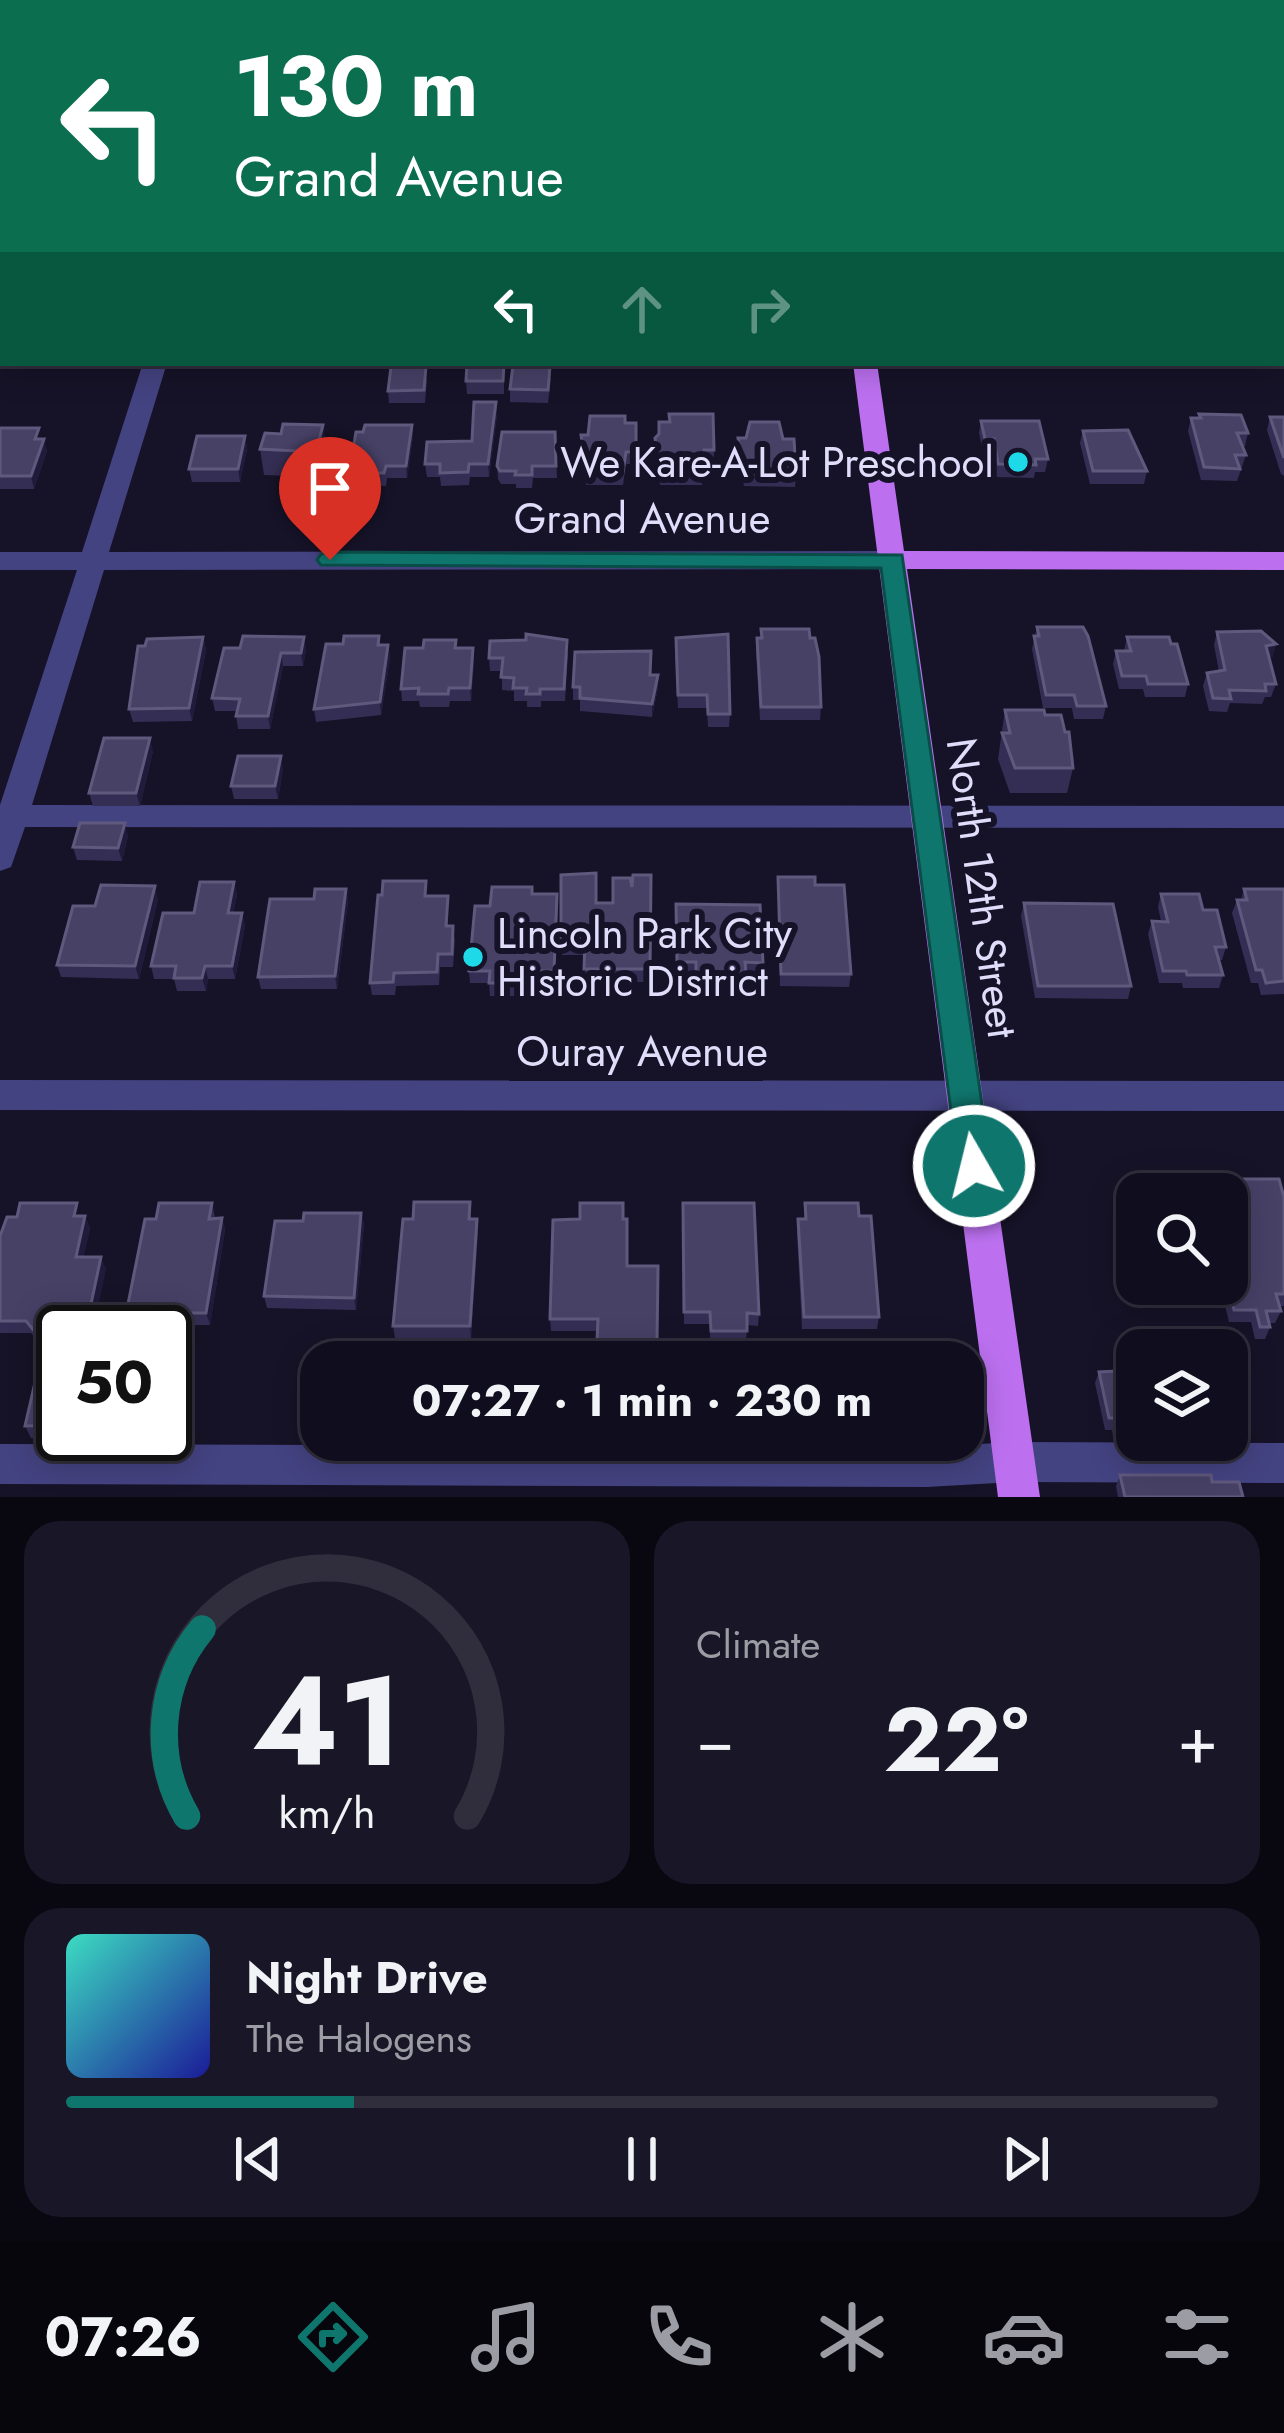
<!DOCTYPE html>
<meta charset="utf-8">
<style>
:root{--surface:#100e1e;--page:#191727;--text:#f1f3f6;--muted:#9c9ca4;--line:#302e3c;--accent:#0f766e}
body{margin:0;font-family:Jost,sans-serif;background:var(--page);color:var(--text);height:100vh;display:flex;flex-direction:column;font-size:45px;white-space:nowrap}
*{box-sizing:border-box;margin:0}
p{font-size:39px;color:var(--muted)}
.icon{flex:none;width:66px;height:66px;fill:none;stroke:currentColor;stroke-width:2;stroke-linecap:round;stroke-linejoin:round}
.map{position:relative;height:1497px;overflow:hidden}
.details{display:flex;flex-direction:column;gap:24px;padding:24px;background:#090810;flex:1}
.details>*{flex:none}
.banner{position:absolute;left:0px;top:0px;width:1284px;height:366px;box-shadow:0 6px 30px #0003,0 0 0 3px var(--line);background:#0b6e4f;color:#fff;overflow:hidden}
.buttons{position:absolute;left:1116px;top:1173px;display:grid;gap:24px}
.buttons a{display:grid;place-items:center;width:132px;height:132px;border-radius:24px;background:var(--surface);box-shadow:0 6px 30px #0003,0 0 0 3px var(--line);font-size:60px}
.speed{position:absolute;left:36px;top:1305px;display:flex;gap:24px;font-size:60px;font-weight:700;text-align:center}
.speed>*{display:grid;place-content:center;width:156px;height:156px;border-radius:50%;background:var(--surface);box-shadow:0 6px 30px #0003,0 0 0 3px var(--line);line-height:1}
.speed .limit{border:6px solid #111;border-radius:18px;background:#fff;color:#111}
.pin{position:absolute;display:grid;place-items:center;width:102px;height:102px;color:#fff;margin:-123px -51px;border-radius:50% 50% 50% 0;rotate:-45deg;box-shadow:0 0 12px #0007}
.pin .icon{rotate:45deg}
.me{position:absolute;width:132px;margin:-66px;rotate:352deg;stroke-linejoin:round;filter:drop-shadow(0 0 9px #0008)}
.turn{display:flex;align-items:center;gap:42px;height:252px;padding:0 36px;font-size:54px}
.turn .icon{width:156px;height:156px;stroke-width:2.5}
.turn b{display:block;font-size:84px;line-height:102px}
.lanes{display:flex;align-items:center;height:114px;padding:0 36px;background:#0003;justify-content:center;gap:60px;direction:ltr}
.lanes .off{opacity:.35}
.big{font-size:90px;font-weight:700;line-height:1.1}
.details .card{flex:1;display:flex;flex-direction:column;justify-content:center;gap:18px;min-width:0;padding:0 42px;border-radius:36px;background:var(--page)}
.details .dial{align-items:center;gap:0}
.dial svg{height:312px;overflow:visible;fill:none;stroke:var(--line);stroke-width:7;stroke-linecap:round;text-anchor:middle}
.dial text{fill:var(--text);stroke:none}
.song{display:flex;align-items:center;gap:36px}
.cover{width:144px;height:144px;border-radius:18px;background:linear-gradient(135deg,hsl(170 70% 55%),hsl(240 70% 35%))}
.played{height:12px;border-radius:6px;background:linear-gradient(90deg,var(--accent) 25%,var(--line) 25%)}
.keys{display:flex;justify-content:space-around;direction:ltr}
.heat{display:flex;justify-content:space-between;align-items:center;font-size:66px;direction:ltr}
.details .tiles{flex:1;display:grid;gap:24px;grid-template-columns:1fr 1fr}
.card:last-child{grid-column:span 2}
.trip{position:absolute;left:300px;top:1341px;width:684px;height:120px;border-radius:36px;background:var(--surface);box-shadow:0 6px 30px #0003,0 0 0 3px var(--line);font-weight:700;line-height:120px;text-align:center}
.tabs{display:flex;height:192px;justify-content:space-around;align-items:center;background:#06060c;color:var(--muted)}
.tabs .icon{width:84px;height:84px}
.tabs .active{color:var(--accent)}
.tabs b{font-size:54px;color:var(--text)}
.map>svg:first-child{display:block}
</style>
<div class="map">
<svg width="1284" height="1497" viewBox="0 0 1284 1497">
<rect width="100%" height="100%" fill="#161328"/>
<g fill="none" stroke-linecap="round" stroke-linejoin="round">
<!-- minor -->
<g fill="#444382" fill-rule="evenodd">
<rect x="0" y="9" width="3" height="12"/>
<rect x="1281" y="10" width="3" height="12"/>
<rect x="0" y="107" width="3" height="12"/>
<rect x="1281" y="108" width="3" height="12"/>
<rect x="0" y="219" width="3" height="14"/>
<rect x="1281" y="219" width="3" height="14"/>
<path d="M0,353L3,363L12,365L0,367Z"/>
<path d="M1281,353L1284,367L1272,365L1281,363Z"/>
<path d="M143,363H167L109,552L893,551L907,560L893,569L104,570L32,805L1284,806V828L25,827L11,867L0,871V805L77,570H0V552H82Z"/>
<path d="M0,1080L1284,1081V1111L0,1110Z"/>
<path d="M1014,1442L1284,1443V1483L1014,1482L927,1487L0,1484V1444L927,1447Z"/>
</g>
<!-- major -->
<g fill="#bc70f0" fill-rule="evenodd">
<rect x="809" y="0" width="18" height="3"/>
<path d="M853,363H877L904,551L1284,552V570L907,569L1040,1497H998Z"/>
</g>
</g>
<!-- wall -->
<g fill="#352e54">
<path d="M504,363V394H467L466,381Z"/>
<path d="M551,378L548,403L510,402V389Z"/>
<path d="M427,379L425,403H389L388,391Z"/>
<path d="M496,402L497,415L489,477H470L469,485L441,486L440,477H427L425,464L472,441Z"/>
<path d="M1199,414L1248,433L1245,446H1242L1246,455L1237,481L1201,480L1188,431L1191,418H1198Z"/>
<path d="M1270,417H1284V476L1281,474L1267,430Z"/>
<path d="M981,421L1048,459L1045,472H1035L1034,478L996,477L992,452H983L979,433Z"/>
<path d="M625,423H636V464H626L623,485H586L581,435H588Z"/>
<path d="M323,425L326,450L320,477L264,475L260,449L281,434Z"/>
<path d="M412,425L413,437L407,478H387L386,486H351L349,473Z"/>
<path d="M0,428L42,439L47,451L34,489H0Z"/>
<path d="M1083,431L1147,471L1144,484H1090L1080,443Z"/>
<path d="M555,432L557,478H533L532,488H516V484H501L498,479L497,466Z"/>
<path d="M245,436L247,449L240,482H192L189,469Z"/>
<path d="M655,438L714,450V462H704L702,485H660Z"/>
<path d="M738,438L783,439L796,474L795,487L744,486L737,451Z"/>
<path d="M1037,627L1106,706L1103,719H1074L1072,708H1043L1032,649Z"/>
<path d="M761,629L821,707L820,720H760L756,651L757,638H761Z"/>
<path d="M1217,632L1276,644L1272,657L1269,658L1276,684L1271,697H1265L1262,704L1230,703L1227,712L1209,711L1203,686L1207,673L1219,671L1214,645Z"/>
<path d="M379,636L380,645H388L390,658L381,715L316,722L314,709L343,644Z"/>
<path d="M203,637L206,650L192,721L133,722L129,709L145,646Z"/>
<path d="M304,637L306,650L303,666H283L270,729H238L236,716L237,711H215L212,698L240,648Z"/>
<path d="M1127,637L1171,644L1188,684L1185,697H1145L1143,689H1119L1113,664L1116,651H1124Z"/>
<path d="M473,648L474,661L471,701H450L449,707H420L419,701H402L401,689Z"/>
<path d="M675,651L730,714L729,727H708L707,708H678Z"/>
<path d="M568,653L565,701H541V707H527V701H514V691L502,690V671H490L489,658Z"/>
<path d="M651,675L658,688L652,717L580,711V700H573V687Z"/>
<path d="M1005,710L1045,715L1073,768L1067,793H1010L998,759Z"/>
<path d="M153,751L140,806H93L89,793Z"/>
<path d="M283,769L278,799H234L231,786Z"/>
<path d="M128,836L122,861L77,860L73,847Z"/>
<path d="M561,875L596,903H613L651,875L650,982H585V955H562Z"/>
<path d="M778,877L815,885L851,974L849,987L780,986Z"/>
<path d="M234,882L237,895L233,913H242L245,926L235,979H208L206,991H177L174,979H154L151,966L194,913Z"/>
<path d="M346,889L348,901L337,989H261L258,977L314,899Z"/>
<path d="M1244,889H1284V994L1261,995L1258,983H1251L1232,913L1237,900H1241Z"/>
<path d="M533,894L558,907L554,983H534L533,996H490L489,983H470L469,971L490,906Z"/>
<path d="M1161,894L1203,910L1226,947L1222,960H1219L1223,975L1219,988H1183L1182,983H1159L1148,934L1152,921H1161L1158,907Z"/>
<path d="M428,896H448V926L455,939L453,967H440L439,985L396,986L395,995H372L370,983Z"/>
<path d="M158,899L139,979L61,977L57,965Z"/>
<path d="M1024,903L1131,986L1128,999L1035,998L1021,916Z"/>
<path d="M676,904L763,963L762,976L746,975L745,988H696L695,975H677Z"/>
<path d="M1202,1179L1284,1197V1306H1279L1281,1311L1275,1323H1269L1270,1327L1265,1339H1255L1251,1322H1229L1220,1284H1227V1194H1198Z"/>
<path d="M212,1203L215,1218H222L225,1230L210,1325H195L193,1342H165V1332H138V1326H131L126,1314L156,1219Z"/>
<path d="M683,1203L759,1314L758,1326L747,1325L746,1342H710V1324H684Z"/>
<path d="M805,1203L859,1216L879,1317L877,1329H802L797,1232L798,1219H804Z"/>
<path d="M361,1213L364,1225L356,1310L267,1308L264,1296L303,1221Z"/>
<path d="M471,1214V1219L478,1231L471,1338H395L393,1326Z"/>
<path d="M82,1215L81,1216H85L90,1229L83,1257L106,1269L63,1332V1434H71L70,1437L31,1438L25,1426L43,1347L31,1333H0V1236Z"/>
<path d="M623,1219L627,1266H658L657,1353H598L597,1331H551L550,1319Z"/>
<path d="M1137,1370V1440H1179L1114,1442L1112,1430H1105L1095,1383L1099,1372Z"/>
<path d="M1120,1475L1212,1482L1243,1497H1118L1116,1486Z"/>
</g>
<!-- shaded-wall -->
<g fill="#211b3b">
<path d="M3,48V81L0,87V54Z"/>
<path d="M496,402L497,415L489,477L488,464Z"/>
<path d="M323,425L326,450L320,477L316,452Z"/>
<path d="M412,425L413,437L407,478L406,466Z"/>
<path d="M245,436L247,449L240,482L238,469Z"/>
<path d="M44,439L47,451L34,489L31,476Z"/>
<path d="M203,637L206,650L192,721L189,708Z"/>
<path d="M304,637L306,650L303,666L301,653Z"/>
<path d="M1276,644L1272,657L1263,659L1266,646Z"/>
<path d="M388,645L390,658L381,715L380,702Z"/>
<path d="M473,648L474,661L471,701L470,688Z"/>
<path d="M281,653L283,666L270,729L268,716Z"/>
<path d="M658,675V688L652,717V704Z"/>
<path d="M150,738L153,751L140,806L136,793Z"/>
<path d="M281,756L283,769L278,799L275,786Z"/>
<path d="M125,823L128,836L122,861L118,848Z"/>
<path d="M234,882L237,895L231,925L228,913Z"/>
<path d="M155,886L158,899L139,979L135,966Z"/>
<path d="M346,889L348,901L337,989L335,976Z"/>
<path d="M242,913L245,926L235,979L232,966Z"/>
<path d="M205,966L208,979L206,991L202,978Z"/>
<path d="M361,1213L364,1225L356,1310L354,1298Z"/>
<path d="M85,1216L90,1229L81,1269L76,1257Z"/>
<path d="M222,1218L225,1230L210,1325L206,1313Z"/>
<path d="M477,1219L478,1231L471,1338L470,1326Z"/>
<path d="M101,1257L106,1269L93,1332H85Z"/>
<path d="M192,1313L195,1325L193,1342L189,1330Z"/>
</g>
<!-- building -->
<g fill="#474166" stroke="#5f597d" stroke-width="3">
<path d="M0,28H3V48L0,54Z"/>
<path d="M1281,38L1284,40V61H1281Z"/>
<rect x="0" y="145" width="3" height="18"/>
<rect x="1281" y="149" width="3" height="20"/>
<rect x="0" y="257" width="3" height="29"/>
<path d="M504,363L503,381H466L467,364Z"/>
<path d="M513,365L550,366L548,390L510,389Z"/>
<path d="M426,366L424,390L388,391L391,367Z"/>
<path d="M474,402H496L488,464H469L468,472L440,473V464H425L427,442L472,441Z"/>
<path d="M669,414H713L714,450H704L702,472H660L655,438L659,434V422H670Z"/>
<path d="M1199,414L1241,415L1248,433H1237L1246,455H1235L1240,469L1204,467L1191,418H1201Z"/>
<path d="M590,416H625V423H636V452H626L623,472H586L581,435H588Z"/>
<path d="M1270,417H1284V458Z"/>
<path d="M981,421H1039L1048,459H1035L1036,465L998,464L994,439H985Z"/>
<path d="M750,422H779L783,439H794L796,474L744,473L738,438H746Z"/>
<path d="M283,424L323,425L316,452L260,449L265,433L281,434Z"/>
<path d="M365,425H412L406,466H386L384,473H349L356,432H363Z"/>
<path d="M0,428H39L35,439H44L31,476H0Z"/>
<path d="M1128,430L1147,471H1093L1083,431Z"/>
<path d="M502,432H555L556,466H532V475H515L516,471H500L497,466Z"/>
<path d="M197,436H245L238,469H189Z"/>
<path d="M1037,627H1083L1088,636L1106,706H1077L1074,695H1046L1034,636H1039Z"/>
<path d="M761,629H809L810,638H815L819,657L821,707H761L757,638H762Z"/>
<path d="M1261,631L1276,644L1266,646L1276,684H1265L1266,691L1229,690L1231,699L1213,698L1207,673L1225,670L1217,632Z"/>
<path d="M526,634L567,640L564,689H540V694H526L527,688H513L514,678L501,677L503,658H489L490,641L526,640Z"/>
<path d="M728,634L730,714H708L707,695H678L676,638Z"/>
<path d="M243,636L304,637L301,653H281L268,716H236L240,699L212,698L224,648H240Z"/>
<path d="M344,636H379L378,645H388L380,702L314,709L326,644H343Z"/>
<path d="M203,637L189,708L129,709L138,646H145L147,639Z"/>
<path d="M1127,637H1169L1171,644H1177L1188,684H1148L1146,676H1122L1116,651H1131Z"/>
<path d="M424,640H456L455,648H473L470,688H449L448,694H418L419,688L401,689L405,648H423Z"/>
<path d="M651,651L650,675H658L652,704L580,698V687H573L575,652Z"/>
<path d="M1005,710H1044L1045,715H1061L1065,732H1069L1073,768H1015L1002,733H1010Z"/>
<path d="M104,738H150L136,793H89Z"/>
<path d="M238,756H281L275,786H231Z"/>
<path d="M80,823H125L118,848L73,847Z"/>
<path d="M596,873V903H613V878H630L632,887L633,875H651L650,969H584L585,942H561V875Z"/>
<path d="M778,877H815V885H844L851,974H781Z"/>
<path d="M383,881H426L425,896H448L446,926H453L452,954H438L437,972L394,973L393,982L370,983L378,895H382Z"/>
<path d="M200,882H234L228,913H242L232,966H205L202,978H174L176,966H151L163,913H194Z"/>
<path d="M101,885L155,886L135,966L57,965L73,906H95Z"/>
<path d="M492,887H532V894H557L554,971H533L532,983H489L490,971H469L475,906H490Z"/>
<path d="M315,889H346L335,976L258,977L270,899H314Z"/>
<path d="M1244,889H1284V981L1266,983L1262,970H1256L1237,900H1247Z"/>
<path d="M1161,894H1199L1203,910H1217L1226,947H1215L1223,975H1187L1186,971H1163L1152,921L1168,922Z"/>
<path d="M1024,903L1113,904L1131,986H1038Z"/>
<path d="M676,904L760,905L763,963L745,962L746,975H696V962H677Z"/>
<path d="M1202,1179H1279L1284,1197V1294H1276L1281,1311H1266L1270,1327H1260L1256,1310H1234L1227,1282V1194H1205Z"/>
<path d="M414,1202H470L469,1219H477L470,1326H393L403,1219H413Z"/>
<path d="M20,1203H77L74,1216H85L76,1257H101L85,1332H63V1425L25,1426L44,1343L26,1321H0V1236L7,1217H17Z"/>
<path d="M159,1203H212L209,1219L222,1218L206,1313H192L189,1330H137L140,1314H126L145,1219H156Z"/>
<path d="M580,1203H623V1219H627V1266H658L657,1341H597L598,1319H550L553,1220L580,1219Z"/>
<path d="M683,1203H754L759,1314L747,1313V1331H711L710,1312H684Z"/>
<path d="M805,1203H858L859,1216H871L879,1317H804L798,1219H806Z"/>
<path d="M304,1213H361L354,1298L264,1296L275,1221H303Z"/>
<path d="M1137,1370V1430H1119L1116,1418H1109L1099,1372Z"/>
<path d="M1120,1475H1211L1212,1482H1239L1243,1497H1125Z"/>
</g>
<!-- route -->
<path fill="#0f766e" stroke="#0a4d48" stroke-width="3" d="M330,552L902,555L991,1166L986,1176L974,1181L962,1176L958,1166L881,568L321,565L317,560L321,554Z"/>
<!-- markers -->
<g fill="#1ed9e7" stroke="#161328" stroke-width="4.5">
<circle cx="1018" cy="462" r="12"/>
<circle cx="473" cy="957" r="12"/>
</g>
<g text-anchor="middle" dominant-baseline="central" stroke-width="12" stroke-linejoin="round" paint-order="stroke">
<!-- poi labels -->
<g font-size="42" fill="#e0ddfb" stroke="#161328" text-anchor="end">
<text x="994" y="462">We Kare-A-Lot Preschool</text>
<text x="497" y="933" text-anchor="start">Lincoln Park City<tspan x="497" dy="48">Historic District</tspan></text>
</g>
<!-- street labels -->
<g font-size="42" fill="#e0ddfb" stroke="#161328">
<text x="642" y="518">Grand Avenue</text>
<text transform="translate(982 888) rotate(82)">North 12th Street</text>
<text x="642" y="1051">Ouray Avenue</text>
</g>
</g>
</svg>
<div class="buttons">
<a><svg class="icon" aria-label="search" viewBox="0 0 24 24"><circle cx="10" cy="10" r="6"/><path d="M15 15l6 6"/></svg></a>
<a><svg class="icon" aria-label="layers" viewBox="0 0 24 24"><path d="M12 4l9 5-9 5-9-5zM3 14l9 5 9-5"/></svg></a>
</div>
<div class="speed"><div class="limit">50</div></div>
<div class="pin" style="left:330px;top:560px;background:#d93025"><svg class="icon" aria-label="arrive" viewBox="0 0 24 24"><path d="M6 21V4h12l-3 4 3 4H6"/></svg></div>
<svg class="me" style="left:974px;top:1166px" viewBox="-20 -20 40 40"><circle r="17" fill="#0f766e" stroke="#fff" stroke-width="3"/><path d="M0-11L8 9 0 5-8 9z" fill="#fff"/></svg>
<div class="trip">07:27 · 1 min · 230 m</div>
<div class="banner">
<div class="turn"><svg class="icon" aria-label="left" viewBox="0 0 24 24"><path d="M17 20v-9H6M10 6l-5 5 5 5"/></svg><div><b>130 m</b>Grand Avenue</div></div>
<div class="lanes"><svg class="icon" aria-label="left" viewBox="0 0 24 24"><path d="M17 20v-9H6M10 6l-5 5 5 5"/></svg><svg class="icon off" aria-label="ahead" viewBox="0 0 24 24"><path d="M12 20V5M6 11l6-6 6 6"/></svg><svg class="icon off" aria-label="right" viewBox="0 0 24 24"><path d="M7 20v-9h11M14 6l5 5-5 5"/></svg></div>
</div>
</div>
<section class="details">
<div class="tiles">
<div class="card dial"><svg viewBox="0 0 100 80">
<path d="M14 69A42 42 0 1 1 86 69"/>
<path d="M14 69A42 42 0 0 1 18 21" stroke="#0f766e"/>
<text x="50" y="56" font-size="32" font-weight="700">41</text>
<text x="50" y="72" font-size="11">km/h</text>
</svg></div>
<div class="card"><p>Climate</p>
<div class="heat"><a>−</a><b class="big">22°</b><a>+</a></div>
</div>
<div class="card">
<div class="song"><i class="cover"></i><div><b>Night Drive</b><p>The Halogens</p></div></div>
<div class="played"></div>
<div class="keys"><svg class="icon" aria-label="previous" viewBox="0 0 24 24"><path d="M18 5L8 12l10 7zM5 5v14"/></svg><svg class="icon" aria-label="pause" viewBox="0 0 24 24"><path d="M8 5v14M16 5v14"/></svg><svg class="icon" aria-label="next" viewBox="0 0 24 24"><path d="M6 5l10 7-10 7zM19 5v14"/></svg></div>
</div>
</div>
</section>
<nav class="tabs">
<b>07:26</b>
<svg class="icon active" aria-label="directions" viewBox="0 0 24 24"><path d="M12 3l9 9-9 9-9-9zM9 14v-3h6M13 9l2 2-2 2"/></svg>
<svg class="icon" aria-label="music" viewBox="0 0 24 24"><path d="M9 18V5l10-2v13"/><circle cx="6" cy="18" r="3"/><circle cx="16" cy="16" r="3"/></svg>
<svg class="icon" aria-label="phone" viewBox="0 0 24 24"><path d="M5 4h4l2 5-3 2q2 4 5 5l2-3 5 2v4C11 20 4 13 5 4z"/></svg>
<svg class="icon" aria-label="climate" viewBox="0 0 24 24"><path d="M12 3v18M4 7l16 10M4 17L20 7"/></svg>
<svg class="icon" aria-label="car" viewBox="0 0 24 24"><path d="M5 17H2v-5l4-1 3-4h7l3 4 3 1v5h-3M9 17h6M6 11h13"/><circle cx="7" cy="17" r="2"/><circle cx="17" cy="17" r="2"/></svg>
<svg class="icon" aria-label="filters" viewBox="0 0 24 24"><path d="M4 7h16M4 17h16"/><circle cx="9" cy="7" r="2"/><circle cx="15" cy="17" r="2"/></svg>
</nav>
